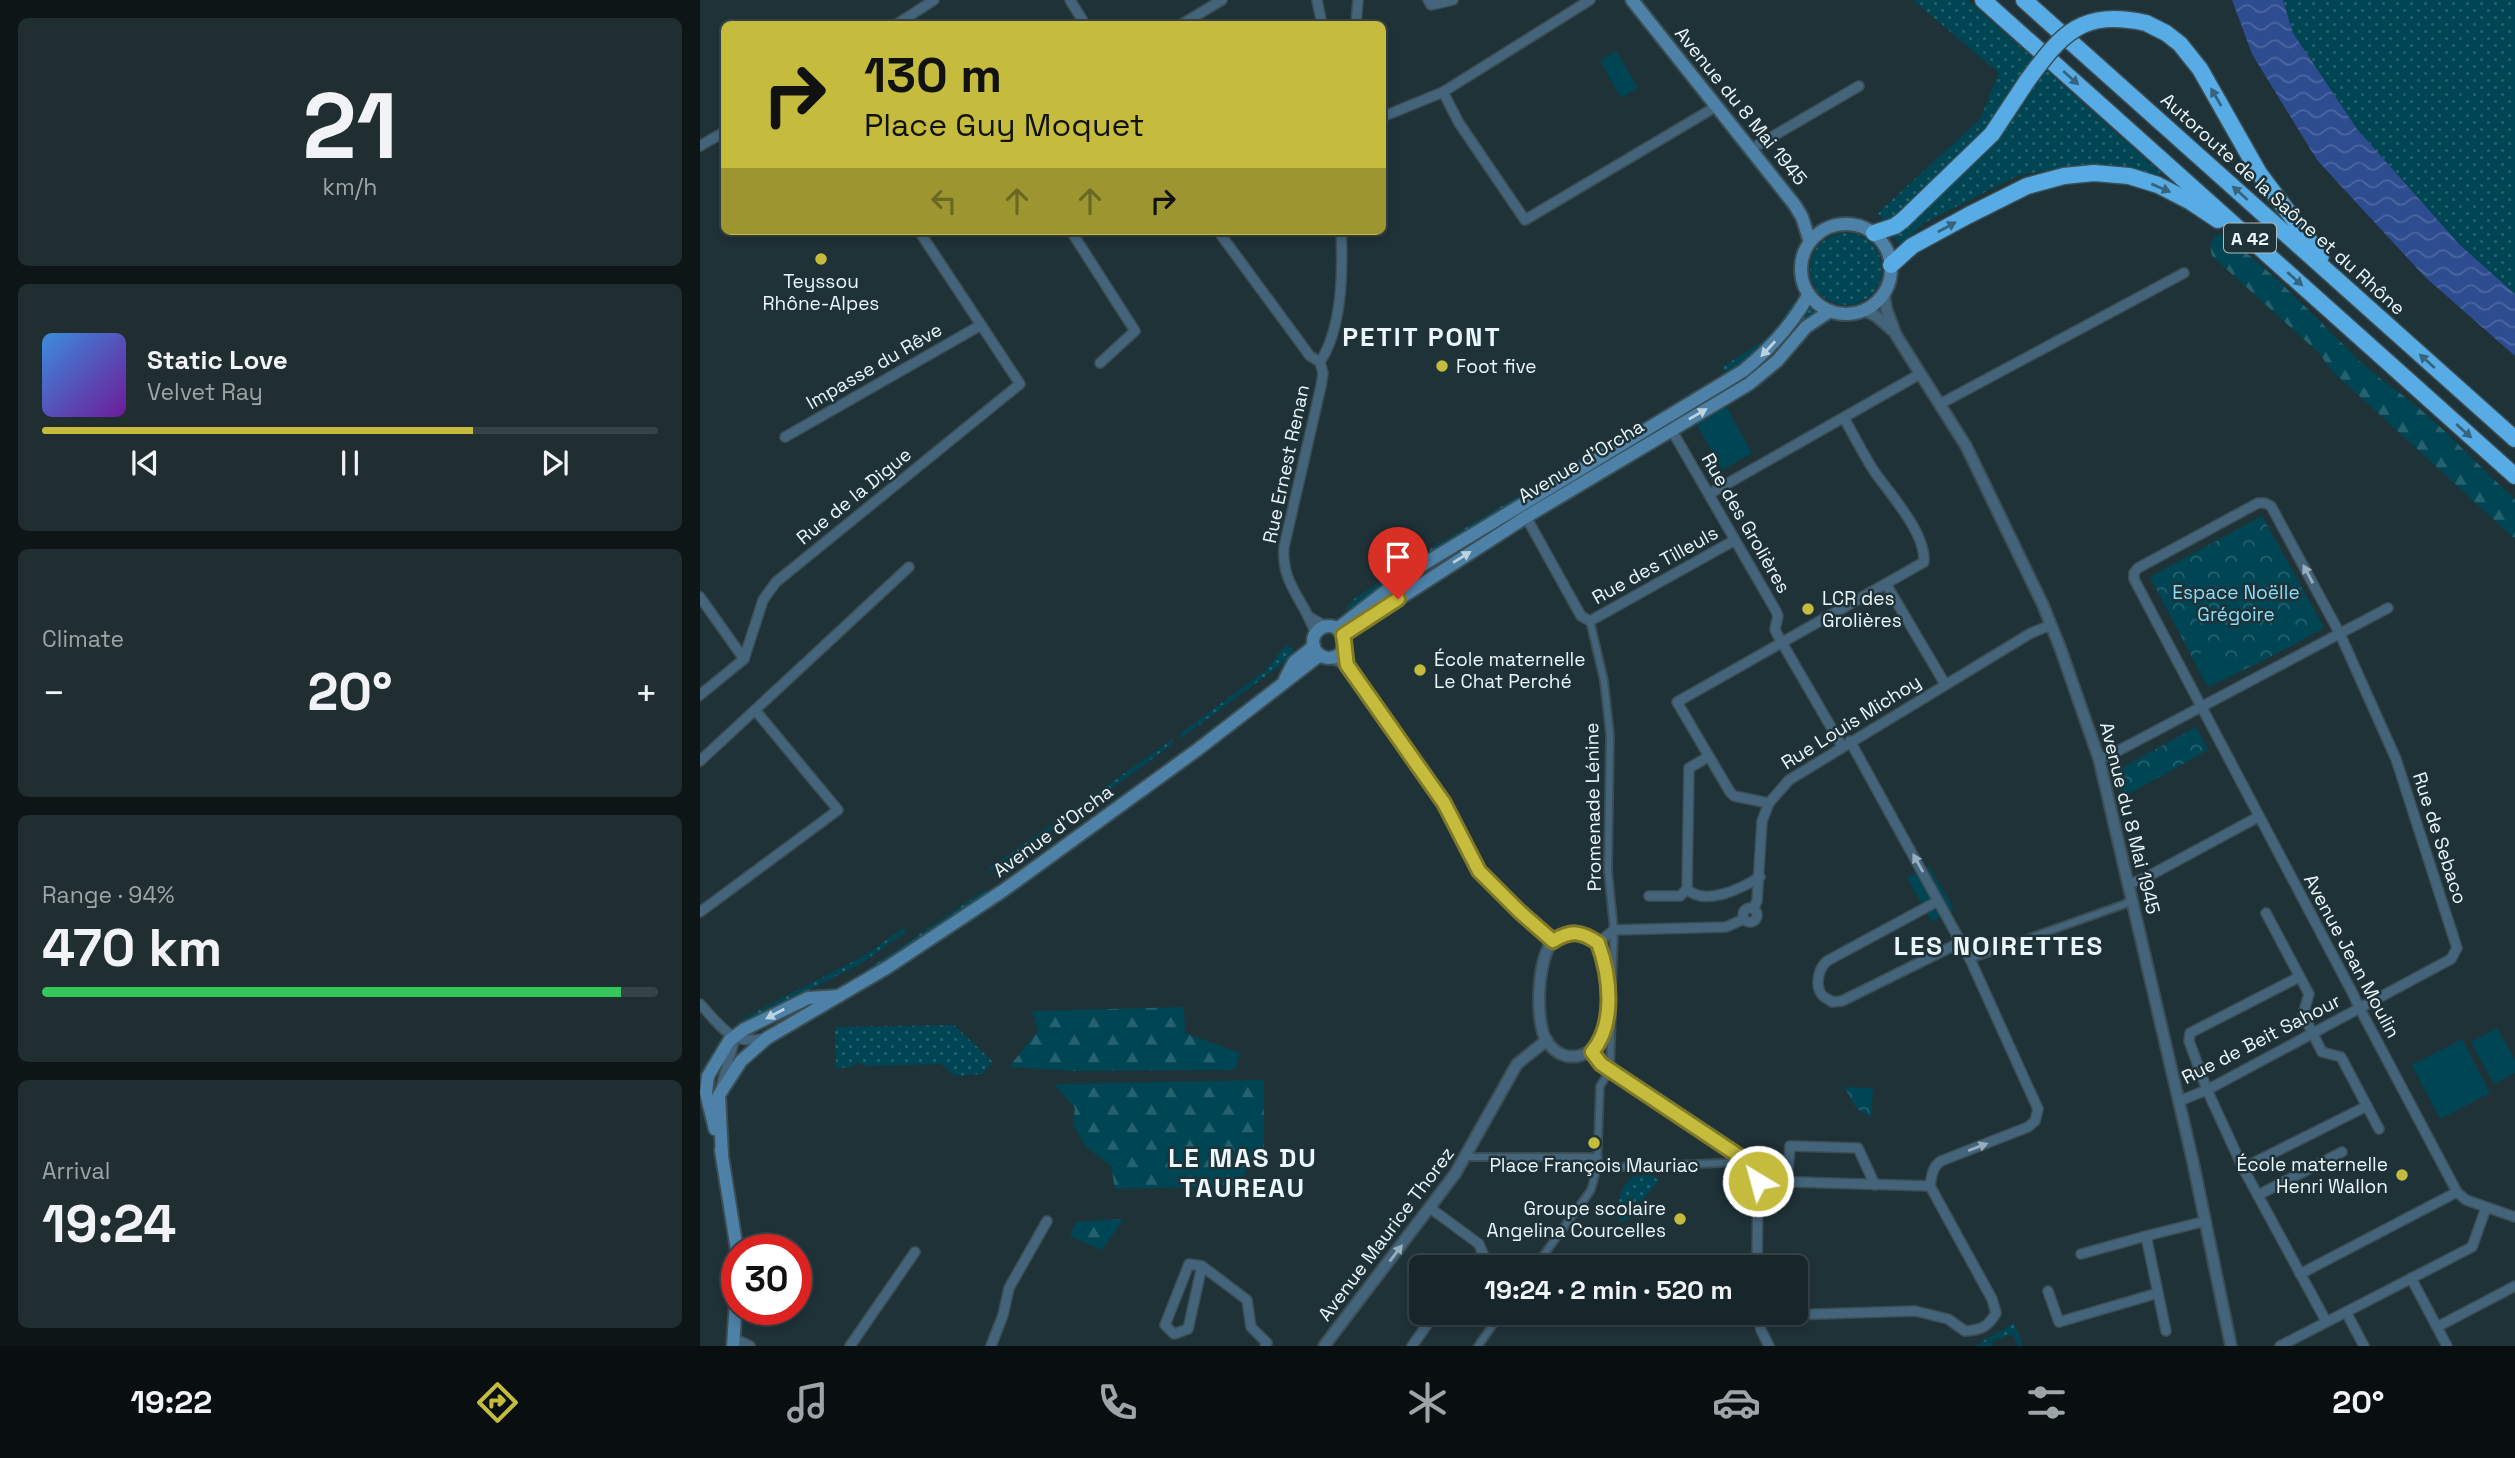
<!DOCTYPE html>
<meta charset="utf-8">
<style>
:root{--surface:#17262a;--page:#202e32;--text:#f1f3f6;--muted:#9ea5a8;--line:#364347;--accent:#c5bc3d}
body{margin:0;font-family:"Space Grotesk",sans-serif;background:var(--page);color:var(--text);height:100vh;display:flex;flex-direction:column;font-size:26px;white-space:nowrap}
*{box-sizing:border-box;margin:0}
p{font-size:23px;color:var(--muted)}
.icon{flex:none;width:38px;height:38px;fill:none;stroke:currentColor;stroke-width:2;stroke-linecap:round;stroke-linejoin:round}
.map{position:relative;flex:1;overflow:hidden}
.details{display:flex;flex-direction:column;gap:18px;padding:18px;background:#0d1517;width:700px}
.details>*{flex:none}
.hud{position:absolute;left:21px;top:21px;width:665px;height:214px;border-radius:10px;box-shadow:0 4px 10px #0003,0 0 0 2px var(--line);background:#c5bc3d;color:#111;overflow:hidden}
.speed{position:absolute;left:21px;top:1234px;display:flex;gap:14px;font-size:35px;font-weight:700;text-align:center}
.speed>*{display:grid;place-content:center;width:91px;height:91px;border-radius:50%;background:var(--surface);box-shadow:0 4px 10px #0003,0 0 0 2px var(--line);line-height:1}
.speed .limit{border:10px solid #d22;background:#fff;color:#111}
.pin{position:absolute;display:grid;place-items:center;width:60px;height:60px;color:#fff;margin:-72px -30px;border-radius:50% 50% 50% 0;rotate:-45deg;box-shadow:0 0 7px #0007}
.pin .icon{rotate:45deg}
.me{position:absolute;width:77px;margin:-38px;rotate:323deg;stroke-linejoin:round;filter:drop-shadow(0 0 5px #0008)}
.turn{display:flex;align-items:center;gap:24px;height:147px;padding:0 28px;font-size:32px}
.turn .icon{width:91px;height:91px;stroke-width:2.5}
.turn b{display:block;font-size:49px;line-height:60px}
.lanes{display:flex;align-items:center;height:66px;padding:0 28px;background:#0003;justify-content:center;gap:35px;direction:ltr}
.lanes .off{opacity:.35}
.big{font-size:52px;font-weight:600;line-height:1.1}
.details .tile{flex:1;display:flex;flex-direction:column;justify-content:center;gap:10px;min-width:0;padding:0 24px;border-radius:10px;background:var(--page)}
.details .dial{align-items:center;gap:0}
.dial b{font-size:91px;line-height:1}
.song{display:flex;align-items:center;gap:21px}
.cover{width:84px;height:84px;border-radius:10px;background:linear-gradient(135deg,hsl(210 70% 55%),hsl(280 70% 35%))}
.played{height:7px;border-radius:4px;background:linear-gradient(90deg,var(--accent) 70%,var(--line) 70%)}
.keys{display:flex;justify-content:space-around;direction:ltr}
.heat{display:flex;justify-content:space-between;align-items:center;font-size:38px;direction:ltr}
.charge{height:10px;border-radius:5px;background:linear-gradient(90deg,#34c759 94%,var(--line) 0)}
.trip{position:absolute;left:709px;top:1255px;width:399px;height:70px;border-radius:10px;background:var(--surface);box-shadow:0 4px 10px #0003,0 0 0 2px var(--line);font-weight:600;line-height:70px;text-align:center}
.menu{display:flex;height:112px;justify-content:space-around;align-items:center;background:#090f11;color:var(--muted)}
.menu .icon{width:49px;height:49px}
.menu .active{color:var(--accent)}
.menu b{font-size:32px;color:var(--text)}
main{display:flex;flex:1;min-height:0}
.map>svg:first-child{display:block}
</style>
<main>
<section class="details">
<div class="tile dial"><b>21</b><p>km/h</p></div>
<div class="tile">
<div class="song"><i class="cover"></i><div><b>Static Love</b><p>Velvet Ray</p></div></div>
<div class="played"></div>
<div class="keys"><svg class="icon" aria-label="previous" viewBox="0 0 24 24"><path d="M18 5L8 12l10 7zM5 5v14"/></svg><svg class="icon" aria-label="pause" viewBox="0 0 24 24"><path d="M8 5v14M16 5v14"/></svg><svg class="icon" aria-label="next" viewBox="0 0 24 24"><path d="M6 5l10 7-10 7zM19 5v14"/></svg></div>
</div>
<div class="tile"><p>Climate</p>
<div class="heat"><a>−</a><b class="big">20°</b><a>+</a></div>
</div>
<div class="tile"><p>Range · 94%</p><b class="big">470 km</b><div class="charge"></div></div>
<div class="tile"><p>Arrival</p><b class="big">19:24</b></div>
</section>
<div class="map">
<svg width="1815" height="1346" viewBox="0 0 1815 1346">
<defs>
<pattern id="grass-dots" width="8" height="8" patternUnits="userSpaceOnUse" patternTransform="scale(1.75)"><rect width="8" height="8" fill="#004554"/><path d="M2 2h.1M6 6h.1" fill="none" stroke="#25616e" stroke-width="1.8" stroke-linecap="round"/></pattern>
<pattern id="forest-firs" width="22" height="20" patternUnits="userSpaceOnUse" patternTransform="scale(1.75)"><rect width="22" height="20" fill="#004554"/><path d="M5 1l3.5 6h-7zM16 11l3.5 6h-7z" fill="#25616e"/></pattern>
<pattern id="park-crowns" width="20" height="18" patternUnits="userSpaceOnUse" patternTransform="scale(1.75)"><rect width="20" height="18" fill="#004554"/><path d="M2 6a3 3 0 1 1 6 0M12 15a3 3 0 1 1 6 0" fill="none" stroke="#25616e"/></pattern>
<pattern id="water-waves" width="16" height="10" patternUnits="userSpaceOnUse" patternTransform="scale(1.75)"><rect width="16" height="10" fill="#2e4c90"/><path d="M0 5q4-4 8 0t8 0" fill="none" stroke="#4c67a0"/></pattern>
</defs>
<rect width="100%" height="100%" fill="#1f3238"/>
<!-- grass -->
<g fill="url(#grass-dots)">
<path d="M1213,0H1268L1461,173L1456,178L1394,167H1371L1319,175L1224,223L1200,246L1178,213L1280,119L1299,73Z"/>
<path d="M1583,0H1815V294L1759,244L1657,129L1593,33Z"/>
<circle cx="1146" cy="269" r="36"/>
<path d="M1092,304L1097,305L1074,338L1033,372L1023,370L1022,367L1062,342L1076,329Z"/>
<path d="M1110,304L1118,313L1056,373L939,444L937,441L1063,362L1098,323Z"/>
<path d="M923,433L926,435L649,614L646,609L654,599L720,555Z"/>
<path d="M921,451L923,454L747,560L658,623L698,585Z"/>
<path d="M586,645L595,651L589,656L590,658L480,739L481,733L565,671Z"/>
<path d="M473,739L472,744C415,787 356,826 298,869L286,871Z"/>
<path d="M286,889L287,892L268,906L147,987L146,984Z"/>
<path d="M204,928L206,932L160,964L51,1019L38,1021L162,957Z"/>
<path d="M254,1025L293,1062L282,1074L254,1076L241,1064L164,1066L158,1062L152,1067L136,1068L135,1027Z"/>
<path d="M938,1175H950L959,1180L942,1201L930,1203V1219L919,1222C919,1202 916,1184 938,1175Z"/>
<path d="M1314,1323L1323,1346H1318L1313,1334L1292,1341L1293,1346H1275Z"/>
</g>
<!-- forest -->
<g fill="url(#forest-firs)">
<path d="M1516,234C1540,237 1640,342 1663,364C1678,378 1694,388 1710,401C1747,430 1779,467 1815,499V539L1630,369L1620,354L1512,256L1510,245Z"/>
<path d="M484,1007L485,1033L540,1053L535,1070L376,1071L309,1067L338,1031L332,1011Z"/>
<path d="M564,1080V1153L552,1163L536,1186L415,1189L411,1166L386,1147L373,1124L375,1108L354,1084Z"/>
<path d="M424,1219L402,1250L370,1236L376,1222Z"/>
</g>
<!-- park -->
<g fill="url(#park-crowns)">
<path d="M1562,516L1624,628L1578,653L1508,687L1450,577Z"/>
<path d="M1496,727L1508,750L1421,798L1416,771Z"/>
<path d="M1144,1087L1173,1088L1171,1117L1156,1108Z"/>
</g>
<!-- garden -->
<g fill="#004554">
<path d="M916,51L938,88L921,98L900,61Z"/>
<path d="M1026,406L1052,453L1022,470L996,423Z"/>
<path d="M1511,647L1527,678L1508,687L1493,658Z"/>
<path d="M1229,866L1254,909L1232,922L1207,878Z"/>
<path d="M1797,1028L1815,1060V1073L1794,1084L1771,1042Z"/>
<path d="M1762,1039L1790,1093L1740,1119L1712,1065Z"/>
</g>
<!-- water -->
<path fill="url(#water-waves)" d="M1532,0H1583L1593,33L1657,129L1759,244L1815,294V356L1725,277L1617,160L1552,54Z"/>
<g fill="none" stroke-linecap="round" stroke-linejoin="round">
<!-- pedestrian casing -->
<g stroke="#3c4e53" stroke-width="10">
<g id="pedestrian">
<path d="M890,621L904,681L910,735L908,871L914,930L912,991"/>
<path d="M1270,959L1425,904L1432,898"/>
<path d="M766,1157H898"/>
<path d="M897,1168L1046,1162"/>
<path d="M835,1267L891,1190L897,1168L900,1086L910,1071L912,1009"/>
<path d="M778,1346L802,1312"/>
</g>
</g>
<!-- minor casing -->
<g stroke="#3c4e53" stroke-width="12">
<g id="minor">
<path d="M370,0L385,24"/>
<path d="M617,0L622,24"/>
<path d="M728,0L731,5L753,0"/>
<path d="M197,24L234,0"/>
<path d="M482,24L522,0"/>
<path d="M656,24L658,0"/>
<path d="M743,92L759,123L825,220L1017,106"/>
<path d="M682,117L743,92L890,0"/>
<path d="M0,146L24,132"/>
<path d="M1051,149L1159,86"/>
<path d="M371,231L435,331L400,363"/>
<path d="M518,231L610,356L620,362"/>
<path d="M1240,404L1484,273"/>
<path d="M971,429L1076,611L1078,616L1075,629L1077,634L1142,746"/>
<path d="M85,437L281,325"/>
<path d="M1009,494L1220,374"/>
<path d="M826,517L881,616L890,621L1035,540"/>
<path d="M1186,584L1245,684"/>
<path d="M0,597L44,659"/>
<path d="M611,618L625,626"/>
<path d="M615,633C605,600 581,585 584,547L621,386L623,373L620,362C642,329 643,270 641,231"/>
<path d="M44,659L63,600L76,582L320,384L219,231"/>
<path d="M0,695L44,659"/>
<path d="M1008,757L989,768L987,889C1005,907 1042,888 1060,877"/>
<path d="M1399,759L1414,753L1688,608"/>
<path d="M0,761L209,567"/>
<path d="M1069,803L1034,796L1030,792L977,702L1224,562C1226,533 1190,494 1174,471C1163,454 1154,436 1144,418"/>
<path d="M1429,884L1445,878L1558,817"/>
<path d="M949,896H980L987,889"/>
<path d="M1238,901L1127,961C1119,968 1114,985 1122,995C1124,998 1129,999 1132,1002L1142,1001L1261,942"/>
<circle cx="1050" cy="915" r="7"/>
<path d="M1053,909L1057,901L1062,821L1069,803L1089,780L1331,633L1351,625"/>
<path d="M0,912L138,810L55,710"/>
<path d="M1566,913L1609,994L1603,1014L1622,1052L1641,1057L1679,1129"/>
<path d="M898,943L914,930L1026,927L1044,919"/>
<path d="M1599,977L1490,1033L1489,1041L1507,1090L1543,1168L1626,1321"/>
<path d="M0,1004C21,1026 31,1047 66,1038"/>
<path d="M892,1052L901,1064L910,1071L1048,1162L1058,1181L1057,1267"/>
<path d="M21,1087L33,1045V1038"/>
<path d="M1479,1101L1507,1090L1751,959L1757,948L1696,759L1640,634L1571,506L1565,503H1558L1438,568L1434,573V579L1652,992L1659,1007L1757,1192L1766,1200L1815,1217"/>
<path d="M1543,1168L1667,1106"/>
<path d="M1058,1181L1230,1186"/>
<path d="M1087,1183L1090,1146L1158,1148L1175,1185"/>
<path d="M1558,1195L1642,1152"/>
<path d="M730,1208L779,1244L783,1254L772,1267"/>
<path d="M1381,1254L1446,1236"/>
<path d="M502,1266L488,1329L474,1334L465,1325L489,1264L502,1266L547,1300L551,1327L567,1343L565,1346"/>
<path d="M1600,1274L1757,1192"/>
<path d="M1711,1278L1747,1346"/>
<path d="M1348,1291L1359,1322L1458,1293L1446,1236L1506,1221"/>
<path d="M1458,1293L1466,1331"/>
<path d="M1057,1312L1061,1330L1069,1346"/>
<path d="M1646,1312L1664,1346"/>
<path d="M1057,1316L1215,1311L1248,1319L1265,1331C1281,1330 1288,1327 1296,1313L1292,1299L1230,1186C1232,1175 1232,1167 1241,1161L1328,1127L1335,1121L1338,1109L1270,959L1150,741"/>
<path d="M1737,1327L1815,1286"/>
<path d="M35,1339L50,1346"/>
<path d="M150,1346L215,1252"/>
<path d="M291,1346L303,1315L309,1288L347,1221"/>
<path d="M712,1346L736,1312"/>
<path d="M1580,1346L1772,1247L1786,1208"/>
</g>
</g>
<!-- tertiary casing -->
<g stroke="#3c4e53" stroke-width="14">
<g id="tertiary">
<path d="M1184,292L1186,308L1196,335L1266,446L1343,605L1361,650L1399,759L1493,1162L1531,1346"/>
<path d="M1164,310L1176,316L1192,330"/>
<path d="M643,649L647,665L744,803L779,871L819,911L853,941"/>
<path d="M631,657L647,665"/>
<path d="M877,932L898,943C908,971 911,1003 903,1032C894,1060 862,1066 846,1040C835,1020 837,959 853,941C859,934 868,933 877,932Z"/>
<path d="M624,1346L755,1174L817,1064L847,1040"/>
</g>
</g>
<!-- secondary casing -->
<g stroke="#3c4e53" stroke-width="16">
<g id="secondary">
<path d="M932,0L1094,204L1102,217L1110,242"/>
<circle cx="1146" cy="269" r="45"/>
<circle cx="629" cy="642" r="16"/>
<path d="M637,629L709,573L1043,371C1070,349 1092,325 1109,294"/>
<path d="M643,635L826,517L1049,384L1077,361L1106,327L1130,311"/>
<path d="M585,679L594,662L614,646"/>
<path d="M15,1129L6,1093L8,1076L29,1041L43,1030L108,998L139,996"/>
<path d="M21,1150L37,1250"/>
<path d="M22,1155L19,1095L41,1061L67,1038L188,967L304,890L497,750L620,655"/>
<path d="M33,1346L37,1288"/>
</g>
</g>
<!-- motorway casing -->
<g stroke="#3c4e53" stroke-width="19">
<g id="motorway">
<path d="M1283,0L1815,476"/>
<path d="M1324,0L1815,439"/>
<path d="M1446,23L1466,33L1480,44L1500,69L1559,173L1621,256"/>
<path d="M1174,233L1195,226L1203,220L1292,134L1327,81"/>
<path d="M1191,265L1212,246L1269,215L1327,186L1364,176L1394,173L1429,176L1458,185L1491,202L1518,220"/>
</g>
</g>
<!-- pedestrian -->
<use href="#pedestrian" stroke="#44647c" stroke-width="6"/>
<!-- minor -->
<use href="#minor" stroke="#44647c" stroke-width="9"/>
<!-- tertiary -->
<use href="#tertiary" stroke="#44647c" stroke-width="10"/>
<!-- secondary -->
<use href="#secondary" stroke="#4d81a7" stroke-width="12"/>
<!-- motorway -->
<use href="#motorway" stroke="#58ace6" stroke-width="16"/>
<!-- motorway-bridge casing -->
<g stroke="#3c4e53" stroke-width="19" stroke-linecap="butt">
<path id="motorway-bridge" d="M1327,81C1362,33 1382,9 1446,23"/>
</g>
<!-- motorway-bridge -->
<use href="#motorway-bridge" stroke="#58ace6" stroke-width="16"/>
</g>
<!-- one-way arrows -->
<defs><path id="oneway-solid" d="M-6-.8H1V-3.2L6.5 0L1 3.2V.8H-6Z" transform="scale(1.75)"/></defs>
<g fill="#36637e">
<use href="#oneway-solid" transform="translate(1371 78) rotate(42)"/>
<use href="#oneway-solid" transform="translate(1516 97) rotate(-120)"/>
<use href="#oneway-solid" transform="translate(1461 188) rotate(23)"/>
<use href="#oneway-solid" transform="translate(1540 193) rotate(-138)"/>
<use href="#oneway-solid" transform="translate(1247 227) rotate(-29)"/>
<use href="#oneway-solid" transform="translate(1595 279) rotate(42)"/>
<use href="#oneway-solid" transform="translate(1727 361) rotate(-138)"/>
<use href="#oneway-solid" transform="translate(1764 431) rotate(42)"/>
</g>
<g fill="#bcd4e2">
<use href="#oneway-solid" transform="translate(1068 349) rotate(133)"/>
<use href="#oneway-solid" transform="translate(998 414) rotate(-30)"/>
<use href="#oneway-solid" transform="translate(762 557) rotate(-32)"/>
<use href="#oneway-solid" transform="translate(75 1014) rotate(152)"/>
</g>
<g fill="#98aebc">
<use href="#oneway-solid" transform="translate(1608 574) rotate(-118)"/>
<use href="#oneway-solid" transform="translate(1218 863) rotate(-119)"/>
<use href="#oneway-solid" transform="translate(1278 1147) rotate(-21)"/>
<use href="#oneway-solid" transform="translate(696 1253) rotate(-53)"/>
</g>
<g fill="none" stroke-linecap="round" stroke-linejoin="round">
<!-- route casing -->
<g stroke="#807a28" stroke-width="18">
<path id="route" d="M698,599L643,635C645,643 645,655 647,665L744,803L779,871L819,911L853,941C871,930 881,931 898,943C910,975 916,1024 892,1052L901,1064L1048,1162L1058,1181"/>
</g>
<!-- route -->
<use href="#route" stroke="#c5bc3d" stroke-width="12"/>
</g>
<!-- markers -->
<g fill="#c5bc3d" stroke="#1f3238" stroke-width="2.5">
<circle cx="121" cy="259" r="7"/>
<circle cx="742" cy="366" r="7"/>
<circle cx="1108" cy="609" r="7"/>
<circle cx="720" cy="670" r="7"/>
<circle cx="894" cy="1143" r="7"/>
<circle cx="1702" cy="1175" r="7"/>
<circle cx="980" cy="1219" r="7"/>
</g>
<g text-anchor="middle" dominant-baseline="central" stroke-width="5" stroke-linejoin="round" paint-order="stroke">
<!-- shield labels -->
<rect fill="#1f3238" stroke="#aebcc0" stroke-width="2" x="1524" y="223.5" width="52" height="29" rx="5"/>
<g font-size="18" font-weight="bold" fill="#ecf7fb">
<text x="1550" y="238">A 42</text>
</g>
<!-- street labels -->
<g font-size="19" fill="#ecf7fb" stroke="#1f3238">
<text transform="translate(1041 106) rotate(51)">Avenue du 8 Mai 1945</text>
<text transform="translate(1583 204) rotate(42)">Autoroute de la Saône et du Rhône</text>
<text transform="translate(174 366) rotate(-30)">Impasse du Rêve</text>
<text transform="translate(881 461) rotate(-31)">Avenue d'Orcha</text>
<text transform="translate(586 464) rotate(-78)">Rue Ernest Renan</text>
<text transform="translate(154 496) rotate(-39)">Rue de la Digue</text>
<text transform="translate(1046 523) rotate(60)">Rue des Grolières</text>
<text transform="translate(955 565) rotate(-29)">Rue des Tilleuls</text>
<text transform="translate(1151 722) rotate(-32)">Rue Louis Michoy</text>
<text transform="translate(893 807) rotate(-91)">Promenade Lénine</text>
<text transform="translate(1430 818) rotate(76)">Avenue du 8 Mai 1945</text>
<text transform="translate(353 831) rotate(-36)">Avenue d'Orcha</text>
<text transform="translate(1740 838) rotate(72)">Rue de Sebaco</text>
<text transform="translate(1652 956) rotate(62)">Avenue Jean Moulin</text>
<text transform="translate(1561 1039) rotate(-27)">Rue de Beit Sahour</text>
<text transform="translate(686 1234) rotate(-53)">Avenue Maurice Thorez</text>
</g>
<!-- poi labels -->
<g font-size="19" fill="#ecf7fb" stroke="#1f3238" text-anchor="start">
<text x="121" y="281" text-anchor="middle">Teyssou<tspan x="121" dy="22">Rhône-Alpes</tspan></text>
<text x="756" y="366">Foot five</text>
<text x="1122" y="598">LCR des<tspan x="1122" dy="22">Grolières</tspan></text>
<text x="734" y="659">École maternelle<tspan x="734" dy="22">Le Chat Perché</tspan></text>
<text x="1688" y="1164" text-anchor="end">École maternelle<tspan x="1688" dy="22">Henri Wallon</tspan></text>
<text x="894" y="1165" text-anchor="middle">Place François Mauriac</text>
<text x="966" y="1208" text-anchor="end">Groupe scolaire<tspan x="966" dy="22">Angelina Courcelles</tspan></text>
</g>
<!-- park labels -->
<g font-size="19" fill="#8adef7" stroke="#1f3238">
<text x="1536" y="592">Espace Noëlle<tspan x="1536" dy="22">Grégoire</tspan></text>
</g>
<!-- district labels -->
<g font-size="26" font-weight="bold" letter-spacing="2" fill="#ecf7fb" stroke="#1f3238">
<text x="722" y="337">PETIT PONT</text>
<text x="1299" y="946">LES NOIRETTES</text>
<text x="543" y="1158">LE MAS DU<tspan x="543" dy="30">TAUREAU</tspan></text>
</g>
</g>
</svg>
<div class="speed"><div class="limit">30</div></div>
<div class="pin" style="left:698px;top:599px;background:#d93025"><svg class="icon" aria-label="arrive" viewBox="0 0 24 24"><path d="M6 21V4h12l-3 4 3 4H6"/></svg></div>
<svg class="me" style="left:1058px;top:1181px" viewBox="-20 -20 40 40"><circle r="17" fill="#c5bc3d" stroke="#fff" stroke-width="3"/><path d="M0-11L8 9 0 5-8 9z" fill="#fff"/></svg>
<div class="trip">19:24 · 2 min · 520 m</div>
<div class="hud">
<div class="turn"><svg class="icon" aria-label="right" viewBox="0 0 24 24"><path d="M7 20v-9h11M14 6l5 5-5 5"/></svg><div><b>130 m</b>Place Guy Moquet</div></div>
<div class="lanes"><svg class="icon off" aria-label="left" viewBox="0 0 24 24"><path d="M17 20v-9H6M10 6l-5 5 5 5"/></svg><svg class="icon off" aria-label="ahead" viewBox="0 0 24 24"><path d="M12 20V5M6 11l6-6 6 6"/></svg><svg class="icon off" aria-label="ahead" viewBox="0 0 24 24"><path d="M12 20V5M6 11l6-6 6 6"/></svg><svg class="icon" aria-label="right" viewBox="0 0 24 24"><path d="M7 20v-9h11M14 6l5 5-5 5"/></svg></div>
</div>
</div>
</main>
<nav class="menu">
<b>19:22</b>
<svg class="icon active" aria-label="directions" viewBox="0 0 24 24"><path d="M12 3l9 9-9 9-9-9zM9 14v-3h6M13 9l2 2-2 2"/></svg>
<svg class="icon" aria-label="music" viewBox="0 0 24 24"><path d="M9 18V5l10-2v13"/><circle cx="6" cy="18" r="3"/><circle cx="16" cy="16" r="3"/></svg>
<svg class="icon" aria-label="phone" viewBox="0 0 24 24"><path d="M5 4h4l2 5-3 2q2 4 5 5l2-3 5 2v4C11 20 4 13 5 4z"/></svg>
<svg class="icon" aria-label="climate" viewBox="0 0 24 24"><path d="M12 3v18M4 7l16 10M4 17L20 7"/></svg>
<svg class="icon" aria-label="car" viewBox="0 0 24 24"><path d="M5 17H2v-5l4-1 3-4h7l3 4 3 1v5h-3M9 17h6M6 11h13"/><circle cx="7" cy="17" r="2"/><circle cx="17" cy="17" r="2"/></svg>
<svg class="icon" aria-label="filters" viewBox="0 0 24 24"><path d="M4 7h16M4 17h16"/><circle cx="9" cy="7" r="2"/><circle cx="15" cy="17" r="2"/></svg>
<b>20°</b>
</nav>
